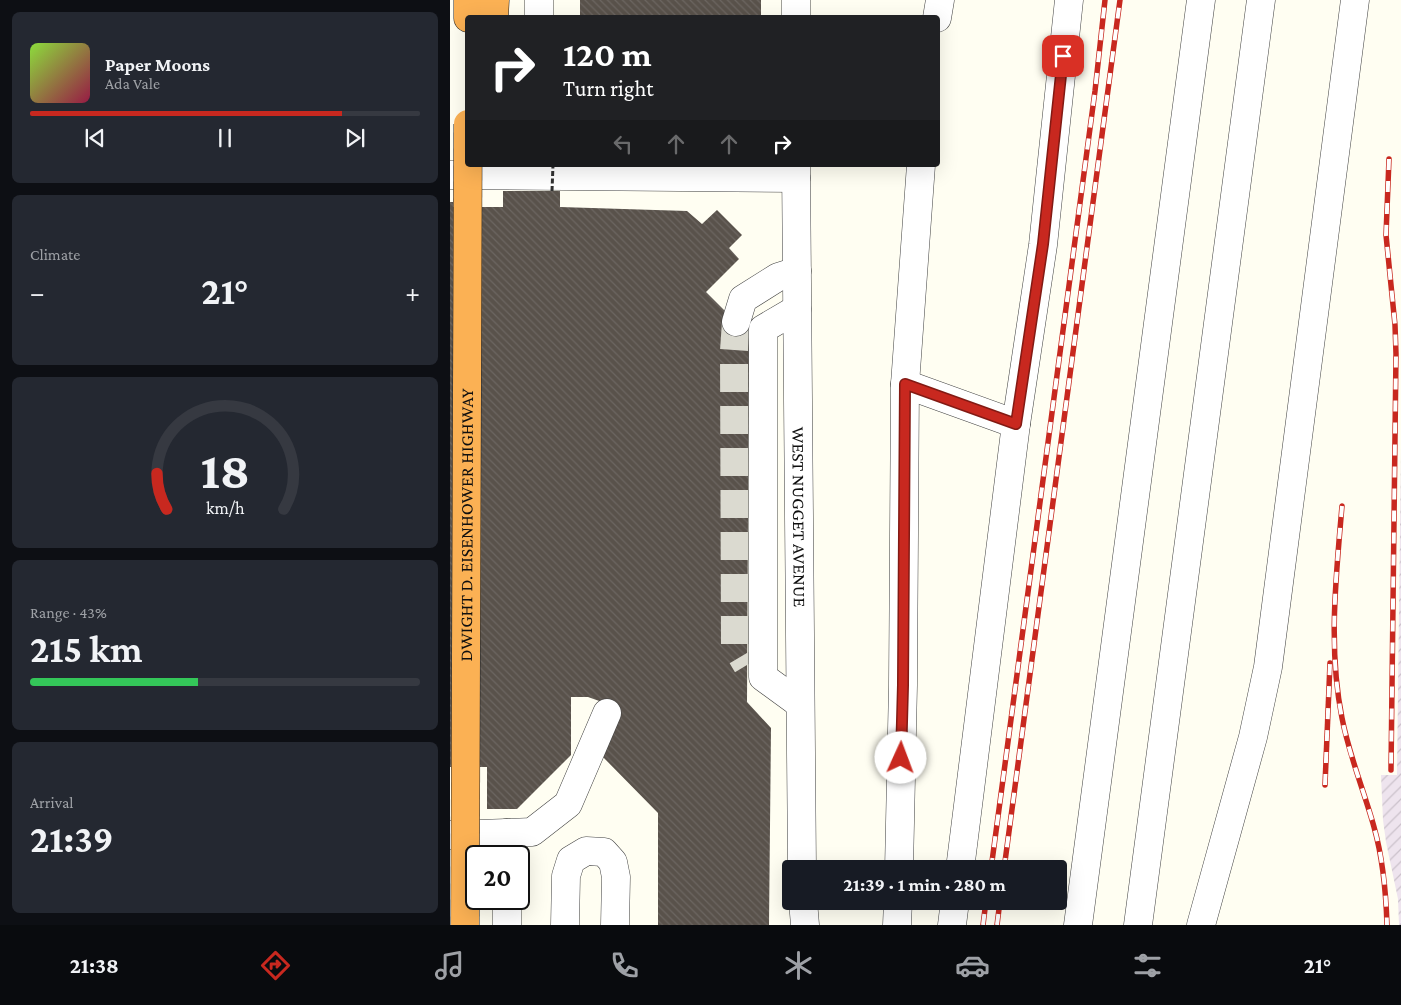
<!DOCTYPE html>
<meta charset="utf-8">
<style>
:root{--surface:#171b24;--page:#242831;--text:#f1f3f6;--muted:#9ea1a6;--line:#363941;--accent:#c8281f}
body{margin:0;font-family:"Crimson Pro",serif;background:var(--page);color:var(--text);height:100vh;display:flex;flex-direction:column;font-size:19px;white-space:nowrap}
*{box-sizing:border-box;margin:0}
p{font-size:16px;color:var(--muted)}
.icon{flex:none;width:28px;height:28px;fill:none;stroke:currentColor;stroke-width:2;stroke-linecap:round;stroke-linejoin:round}
.map{position:relative;flex:1;overflow:hidden}
.details{display:flex;flex-direction:column;gap:12px;padding:12px;background:#0d0f14;width:450px}
.details>*{flex:none}
.top-card{position:absolute;left:15px;top:15px;width:475px;height:152px;border-radius:5px;box-shadow:0 5px 20px #0002;background:#202124;color:#fff;overflow:hidden}
.speed{position:absolute;left:15px;top:845px;display:flex;gap:10px;font-size:25px;font-weight:700;text-align:center}
.speed>*{display:grid;place-content:center;width:65px;height:65px;border-radius:50%;background:var(--surface);box-shadow:0 5px 20px #0002;line-height:1}
.speed .limit{border:2px solid #111;border-radius:8px;background:#fff;color:#111}
.pin{position:absolute;display:grid;place-items:center;width:42px;height:42px;color:#fff;margin:-21px;border-radius:10px;box-shadow:0 2px 8px #0006}
.me{position:absolute;width:55px;margin:-28px;rotate:2deg;stroke-linejoin:round;filter:drop-shadow(0 0 4px #0008)}
.turn{display:flex;align-items:center;gap:18px;height:105px;padding:0 15px;font-size:22px}
.turn .icon{width:65px;height:65px;stroke-width:2.5}
.turn b{display:block;font-size:35px;line-height:42px}
.lanes{display:flex;align-items:center;height:48px;padding:0 15px;background:#0003;justify-content:center;gap:25px;direction:ltr}
.lanes .off{opacity:.35}
.big{font-size:38px;font-weight:700;line-height:1.1}
.details .card{flex:1;display:flex;flex-direction:column;justify-content:center;gap:8px;min-width:0;padding:0 18px;border-radius:8px;background:var(--page)}
.details .dial{align-items:center;gap:0}
.dial svg{height:130px;overflow:visible;fill:none;stroke:var(--line);stroke-width:7;stroke-linecap:round;text-anchor:middle}
.dial text{fill:var(--text);stroke:none}
.song{display:flex;align-items:center;gap:15px}
.cover{width:60px;height:60px;border-radius:8px;background:linear-gradient(135deg,hsl(90 70% 55%),hsl(340 70% 35%))}
.played{height:5px;border-radius:2px;background:linear-gradient(90deg,var(--accent) 80%,var(--line) 80%)}
.keys{display:flex;justify-content:space-around;direction:ltr}
.heat{display:flex;justify-content:space-between;align-items:center;font-size:28px;direction:ltr}
.charge{height:8px;border-radius:4px;background:linear-gradient(90deg,#34c759 43%,var(--line) 0)}
.trip{position:absolute;left:332px;top:860px;width:285px;height:50px;border-radius:5px;background:var(--surface);box-shadow:0 5px 20px #0002;font-weight:700;line-height:50px;text-align:center}
.dock{display:flex;height:80px;justify-content:space-around;align-items:center;background:#090b0e;color:var(--muted)}
.dock .icon{width:35px;height:35px}
.dock .current{color:var(--accent)}
.dock b{font-size:22px;color:var(--text)}
main{display:flex;flex:1;min-height:0}
.map>svg:first-child{display:block}
</style>
<main>
<section class="details">
<div class="card">
<div class="song"><i class="cover"></i><div><b>Paper Moons</b><p>Ada Vale</p></div></div>
<div class="played"></div>
<div class="keys"><svg class="icon" aria-label="previous" viewBox="0 0 24 24"><path d="M18 5L8 12l10 7zM5 5v14"/></svg><svg class="icon" aria-label="pause" viewBox="0 0 24 24"><path d="M8 5v14M16 5v14"/></svg><svg class="icon" aria-label="next" viewBox="0 0 24 24"><path d="M6 5l10 7-10 7zM19 5v14"/></svg></div>
</div>
<div class="card"><p>Climate</p>
<div class="heat"><a>−</a><b class="big">21°</b><a>+</a></div>
</div>
<div class="card dial"><svg viewBox="0 0 100 80">
<path d="M14 69A42 42 0 1 1 86 69"/>
<path d="M14 69A42 42 0 0 1 8 47" stroke="#c8281f"/>
<text x="50" y="56" font-size="32" font-weight="700">18</text>
<text x="50" y="72" font-size="11">km/h</text>
</svg></div>
<div class="card"><p>Range · 43%</p><b class="big">215 km</b><div class="charge"></div></div>
<div class="card"><p>Arrival</p><b class="big">21:39</b></div>
</section>
<div class="map">
<svg width="951" height="925" viewBox="0 0 951 925">
<defs>
<pattern id="industrial-furrows" width="10" height="10" patternUnits="userSpaceOnUse" patternTransform="scale(1.25)"><rect width="10" height="10" fill="#eee4ee"/><path d="M-1 1l2-2M0 10L10 0M9 11l2-2" fill="none" stroke="#cbc2cb"/></pattern>
<pattern id="building-back-hatch" width="6" height="6" patternUnits="userSpaceOnUse" patternTransform="scale(1.25)"><rect width="6" height="6" fill="#59524b"/><path d="M-1 5l2 2M0 0l6 6M5-1l2 2" fill="none" stroke="#6c6661"/></pattern>
</defs>
<rect width="100%" height="100%" fill="#fffef2"/>
<!-- industrial -->
<path fill="url(#industrial-furrows)" d="M951,448V925H949L948,899L936,842L933,820L931,775H947Z"/>
<!-- building -->
<g fill="url(#building-back-hatch)">
<rect x="130" y="0" width="181" height="18"/>
<path d="M53,191H110V207L237,211L252,224L267,210L292,235L279,248L289,259L256,292L299,335L297,702L321,728L319,925H208V813L152,756L169,708L138,697H121V755L67,809H37V767H0V202H3V207H53Z"/>
</g>
<g fill="none" stroke-linecap="round" stroke-linejoin="round">
<!-- minor-tunnel -->
<path stroke="#dbdad0" stroke-width="28" stroke-dasharray="28 14" stroke-linecap="butt" d="M286,322L284,351L285,645L297,665"/>
<!-- minor casing -->
<g stroke="#424242" stroke-width="29">
<g id="minor">
<path d="M346,0V18"/>
<path d="M89,18V0"/>
<path d="M487,18L490,0"/>
<path id="s1" d="M346,165L352,869"/>
<path d="M0,175L346,178"/>
<path d="M347,309L313,329V677L350,704"/>
<path d="M286,322L293,299L328,277L347,271"/>
<path d="M455,384L566,424"/>
<path d="M0,835L57,833"/>
<path d="M57,856V833L82,832L118,804L157,713"/>
<path d="M449,869L453,685L455,384L471,165"/>
<path d="M510,869L566,424L593,245L619,0"/>
<path d="M353,901L355,925"/>
<path d="M57,925V899"/>
<path d="M115,925L116,876L121,860L136,851L154,852L163,862L166,877L165,925"/>
<path d="M447,925L448,901"/>
<path d="M502,925L505,901"/>
<path d="M628,925L751,0"/>
<path d="M688,925L811,0"/>
<path d="M751,925L803,737L818,667L905,0"/>
</g>
</g>
<!-- highway casing -->
<g stroke="#202020" stroke-width="29">
<g id="highway">
<path d="M18,18V0"/>
<path d="M44,18L45,0"/>
</g>
</g>
<!-- minor -->
<use href="#minor" stroke="#fff" stroke-width="28"/>
<!-- highway -->
<use href="#highway" stroke="#fbb154" stroke-width="28"/>
<!-- rail casing -->
<g stroke="#c8281f" stroke-width="5.5">
<g id="rail">
<path d="M939,159L936,235L945,325L946,354L941,770"/>
<path d="M892,506C886,577 878,648 892,718C899,755 914,791 924,827C933,859 936,892 937,925"/>
<path d="M875,785L880,663"/>
<path d="M541,869L645,91L655,0"/>
<path d="M554,869L670,0"/>
<path d="M533,925L536,901"/>
<path d="M547,925L550,901"/>
</g>
</g>
<!-- rail -->
<use href="#rail" stroke="#fff" stroke-width="4" stroke-dasharray="11" stroke-linecap="butt"/>
<!-- highway-bridge casing -->
<g stroke="#202020" stroke-width="29" stroke-linecap="butt">
<g id="highway-bridge">
<path id="s2" d="M15,925L18,124"/>
</g>
</g>
<!-- path-bridge -->
<path stroke="#313131" stroke-width="3" stroke-dasharray="5 2.5" stroke-linecap="butt" d="M102,191L103,165"/>
<!-- highway-bridge -->
<use href="#highway-bridge" stroke="#fbb154" stroke-width="28"/>
</g>
<g fill="none" stroke-linecap="round" stroke-linejoin="round">
<!-- route casing -->
<g stroke="#821a14" stroke-width="12">
<path id="route" d="M451,758L453,685L455,384L566,424L593,244L613,56"/>
</g>
<!-- route -->
<use href="#route" stroke="#c8281f" stroke-width="9"/>
</g>
<g text-anchor="middle" dominant-baseline="central" stroke-width="5" stroke-linejoin="round" paint-order="stroke">
<!-- street labels -->
<g font-size="18" fill="#0f0f0f" stroke="#fff">
<text stroke="none"><textPath href="#s1" startOffset="352">WEST NUGGET AVENUE</textPath></text>
<text stroke="none"><textPath href="#s2" startOffset="400">DWIGHT D. EISENHOWER HIGHWAY</textPath></text>
</g>
</g>
</svg>
<div class="speed"><div class="limit">20</div></div>
<div class="pin" style="left:613px;top:56px;background:#d93025"><svg class="icon" aria-label="arrive" viewBox="0 0 24 24"><path d="M6 21V4h12l-3 4 3 4H6"/></svg></div>
<svg class="me" style="left:451px;top:758px" viewBox="-20 -20 40 40"><circle r="19" fill="#fff"/><path d="M0-13L10 11 0 6-10 11z" fill="#c8281f"/></svg>
<div class="trip">21:39 · 1 min · 280 m</div>
<div class="top-card">
<div class="turn"><svg class="icon" aria-label="right" viewBox="0 0 24 24"><path d="M7 20v-9h11M14 6l5 5-5 5"/></svg><div><b>120 m</b>Turn right</div></div>
<div class="lanes"><svg class="icon off" aria-label="left" viewBox="0 0 24 24"><path d="M17 20v-9H6M10 6l-5 5 5 5"/></svg><svg class="icon off" aria-label="ahead" viewBox="0 0 24 24"><path d="M12 20V5M6 11l6-6 6 6"/></svg><svg class="icon off" aria-label="ahead" viewBox="0 0 24 24"><path d="M12 20V5M6 11l6-6 6 6"/></svg><svg class="icon" aria-label="right" viewBox="0 0 24 24"><path d="M7 20v-9h11M14 6l5 5-5 5"/></svg></div>
</div>
</div>
</main>
<nav class="dock">
<b>21:38</b>
<svg class="icon current" aria-label="directions" viewBox="0 0 24 24"><path d="M12 3l9 9-9 9-9-9zM9 14v-3h6M13 9l2 2-2 2"/></svg>
<svg class="icon" aria-label="music" viewBox="0 0 24 24"><path d="M9 18V5l10-2v13"/><circle cx="6" cy="18" r="3"/><circle cx="16" cy="16" r="3"/></svg>
<svg class="icon" aria-label="phone" viewBox="0 0 24 24"><path d="M5 4h4l2 5-3 2q2 4 5 5l2-3 5 2v4C11 20 4 13 5 4z"/></svg>
<svg class="icon" aria-label="climate" viewBox="0 0 24 24"><path d="M12 3v18M4 7l16 10M4 17L20 7"/></svg>
<svg class="icon" aria-label="car" viewBox="0 0 24 24"><path d="M5 17H2v-5l4-1 3-4h7l3 4 3 1v5h-3M9 17h6M6 11h13"/><circle cx="7" cy="17" r="2"/><circle cx="17" cy="17" r="2"/></svg>
<svg class="icon" aria-label="filters" viewBox="0 0 24 24"><path d="M4 7h16M4 17h16"/><circle cx="9" cy="7" r="2"/><circle cx="15" cy="17" r="2"/></svg>
<b>21°</b>
</nav>
